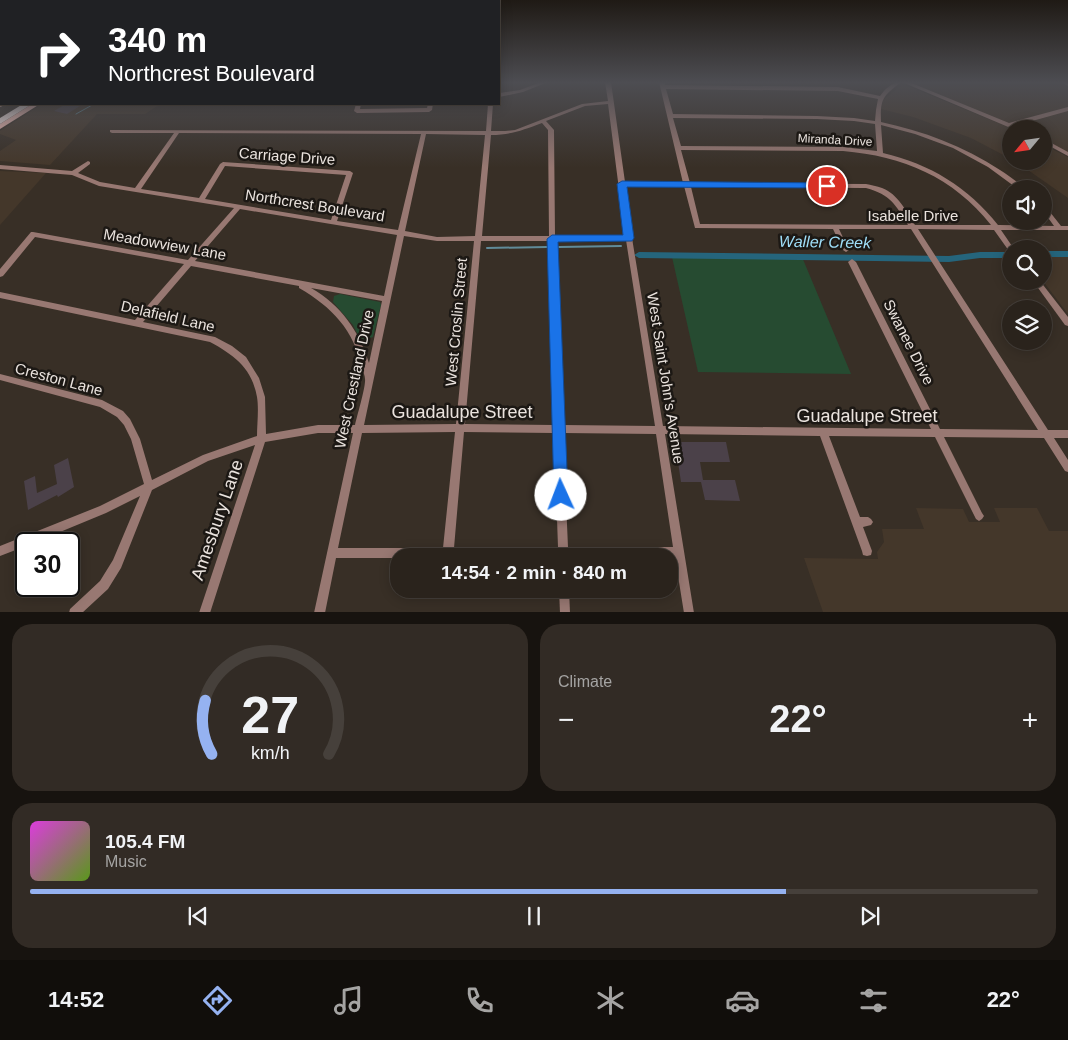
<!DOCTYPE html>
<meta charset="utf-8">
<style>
:root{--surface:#2a231c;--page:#322b25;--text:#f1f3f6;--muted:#a5a4a3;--line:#46403b;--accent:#95b2f1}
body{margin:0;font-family:Helvetica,sans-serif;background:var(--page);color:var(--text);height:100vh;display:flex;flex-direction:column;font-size:19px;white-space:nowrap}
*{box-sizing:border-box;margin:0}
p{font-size:16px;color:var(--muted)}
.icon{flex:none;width:28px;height:28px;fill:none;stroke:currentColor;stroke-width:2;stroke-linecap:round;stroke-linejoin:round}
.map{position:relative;height:612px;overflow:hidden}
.sheet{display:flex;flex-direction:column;gap:12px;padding:12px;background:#17130f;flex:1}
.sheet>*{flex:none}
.banner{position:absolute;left:0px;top:0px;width:500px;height:105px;box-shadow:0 2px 12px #0003,0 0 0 1px var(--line);background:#202124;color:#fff;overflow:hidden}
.needle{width:32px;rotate:241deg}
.controls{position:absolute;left:1002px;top:120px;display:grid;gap:10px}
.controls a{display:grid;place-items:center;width:50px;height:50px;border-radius:50%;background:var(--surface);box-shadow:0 2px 12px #0003,0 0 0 1px var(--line);font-size:25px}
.speed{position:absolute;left:15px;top:532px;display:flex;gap:10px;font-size:25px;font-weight:700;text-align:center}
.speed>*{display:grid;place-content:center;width:65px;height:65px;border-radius:50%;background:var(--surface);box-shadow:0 2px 12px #0003,0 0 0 1px var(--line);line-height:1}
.speed .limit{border:2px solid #111;border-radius:8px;background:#fff;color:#111}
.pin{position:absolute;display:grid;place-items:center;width:42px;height:42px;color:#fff;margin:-21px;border:2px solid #fff;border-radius:50%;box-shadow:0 1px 5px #0007}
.me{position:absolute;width:55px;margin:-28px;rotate:358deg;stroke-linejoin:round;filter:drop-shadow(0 0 4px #0008)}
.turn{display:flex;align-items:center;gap:18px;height:105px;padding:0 25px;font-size:22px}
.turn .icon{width:65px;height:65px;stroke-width:2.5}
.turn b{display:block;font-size:35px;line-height:42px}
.big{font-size:38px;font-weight:600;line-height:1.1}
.sheet .tile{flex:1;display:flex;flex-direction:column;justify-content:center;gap:8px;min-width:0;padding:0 18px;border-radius:20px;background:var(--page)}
.sheet .dial{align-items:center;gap:0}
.dial svg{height:130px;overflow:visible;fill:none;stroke:var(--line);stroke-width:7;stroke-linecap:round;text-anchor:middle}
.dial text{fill:var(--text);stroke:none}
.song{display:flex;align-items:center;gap:15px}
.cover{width:60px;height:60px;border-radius:8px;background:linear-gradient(135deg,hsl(300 70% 55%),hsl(90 70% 35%))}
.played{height:5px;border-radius:2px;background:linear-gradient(90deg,var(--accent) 75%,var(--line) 75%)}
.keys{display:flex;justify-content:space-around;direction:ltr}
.heat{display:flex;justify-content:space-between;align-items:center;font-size:28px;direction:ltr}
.sheet .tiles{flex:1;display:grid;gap:12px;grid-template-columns:1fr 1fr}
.tile:last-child{grid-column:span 2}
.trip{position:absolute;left:390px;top:548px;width:288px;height:50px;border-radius:20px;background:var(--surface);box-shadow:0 2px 12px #0003,0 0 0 1px var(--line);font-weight:600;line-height:50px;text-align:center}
.dock{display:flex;height:80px;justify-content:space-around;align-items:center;background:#110e0b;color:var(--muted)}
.dock .icon{width:35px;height:35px}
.dock .on{color:var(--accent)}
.dock b{font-size:22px;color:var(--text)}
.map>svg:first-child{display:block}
</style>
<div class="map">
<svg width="1068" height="613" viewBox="0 0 1068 613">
<rect width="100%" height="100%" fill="#382f26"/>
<!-- built -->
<g fill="#44372a">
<path d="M904,82H1063L1068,84V154L1044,141V129H1018Z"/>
<path d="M903,84L1013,129H1011V159L971,138L913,117L881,109L883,100Z"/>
<path d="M42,104H160L145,114H97L50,165L0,161V151L16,140L0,134V131Z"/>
<path d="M1044,145L1068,157V198L1015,161H1044Z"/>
<path d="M0,171L46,173L0,225Z"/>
<path d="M1044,257H1068V314L1043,281Z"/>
<path d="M916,508L963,509L969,522H1000L994,508H1037L1049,531H1068V612H823L804,558L878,559L877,552L884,542L882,529H924Z"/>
</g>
<!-- green -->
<g fill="#264b31">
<path d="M672,257H802L851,374L698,372Z"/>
<path d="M340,294L380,302L381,305L373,337L365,340L359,337L353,325L333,302L334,296Z"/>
</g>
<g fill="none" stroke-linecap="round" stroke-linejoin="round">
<!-- stream-far1 -->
<path stroke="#608b99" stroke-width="1" d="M76,114L94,104"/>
<!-- stream -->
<g stroke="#608b99" stroke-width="2">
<path d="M559,247L621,246"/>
<path d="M487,248L547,247"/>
</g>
<!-- river -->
<g fill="#25657c" fill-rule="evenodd">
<rect x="1044" y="251" width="24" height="6"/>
<path d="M639,252L949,256L980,252H1011V258H980L949,262L639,258L634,255Z"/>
</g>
</g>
<!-- building -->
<g fill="#4b4149">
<path d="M66,104H83L67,114L54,111Z"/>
<path d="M675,442H726L730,462H700L703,480H735L740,501L705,500L701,482H681Z"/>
<path d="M68,458L74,487L58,497L57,495L28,510L24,481L35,476L37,493L57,484L54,465Z"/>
</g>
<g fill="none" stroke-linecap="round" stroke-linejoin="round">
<!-- minor -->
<g fill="#987872" fill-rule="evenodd">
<path d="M0,82L1,83V85L0,86Z"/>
<path d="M541,82H548L523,92L499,97V93L520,90Z"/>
<path d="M605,82H611L625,182L683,183L659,82H665V85L838,87L880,96C885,89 892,82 901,82C884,96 880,97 881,122C923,131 964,146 1000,170C1009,176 1018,182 1025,189H1018L988,167L953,148L915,134L881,125L883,153C930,164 968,187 998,225L1054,226L1044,212V206L1046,207L1061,226H1068V230H1001L1014,249H1011V251H1009L994,230L918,229L1048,430H1068V438H1054L1068,460V472L1065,471L1044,438L944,437L982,513L984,516L982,519L979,521L976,519L935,437L829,436L860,517H868L871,519L873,522L871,525L863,527L872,551L871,555L867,556L863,555L862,551L820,436L665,434L694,613H684L675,557L669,556H399V558H336L325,613H314L353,433H318L265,442L210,613H199L255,445L208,461L152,490L121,568L108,589L82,613H69L70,609L100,581L113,560L140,496L106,513L31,544H26V546L0,556V546L100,506L144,484L131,439L124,425L117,417L100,407L0,380V374L102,400L123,411L130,419L140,439L152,480L203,455L257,436C257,424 259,409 257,397C252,368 234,355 210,342L0,298V292L135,320L184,264L35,237L3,276L0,277V269L31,232H33L188,260L234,208L99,186L72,175L0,169V165L72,171L88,161L90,162V164L78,173L100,182L135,188L174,133H112L110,132V130L486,131L488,104H493L491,131H505L515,130L582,104L608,101ZM666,89L838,91L878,99L876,110L875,121L854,118L817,116L673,114ZM608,104L625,236H555L554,130L546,121L585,106ZM673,118L817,119L854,121L875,124L877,151L843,147L681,146ZM542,123L548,130L549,236H482L491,135C511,135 523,130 542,123ZM179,133L421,134L398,230L337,221L353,173L350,171L223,162L220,164L199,198L141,189ZM426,134L485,135L475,236L437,237L405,231ZM681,150L843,151C903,156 953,177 991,225H915C906,211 898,194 882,188C877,186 871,185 866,184L690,183ZM225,166L346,175L331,220L205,199ZM625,186H684L695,228L833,229L843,250L846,252L849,250L839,229H911L1038,430L940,429L856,262L852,259L848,262L931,429L663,426L632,238ZM691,187L866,188C891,195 895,204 908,225L700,224ZM240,209L397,235L384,296L195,261ZM404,236L437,241H474L456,424L364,425ZM626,240L655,426L563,425L555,241ZM481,241H549L554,425L465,424ZM191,266L299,286V288C332,307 354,330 362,368C363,371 365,376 365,379C366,386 357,416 355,425H318L266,434L265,397L259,378L246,357L232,346L215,337L143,322ZM311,288L382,301L369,363C359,331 341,305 311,288ZM455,432L443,548H338L362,433ZM464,432L554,433L558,547L454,548ZM563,433L656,434L673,547H568Z"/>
<path d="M902,82H909L1009,123L1068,107V111L1014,126L1021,129H1013Z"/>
<path d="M1061,82H1068V86Z"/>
<path d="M356,104H361L360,109L427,108L428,104H433L432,110L429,112L357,113L354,111Z"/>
<path d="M1044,139L1068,152V156L1044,143Z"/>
<path d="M1033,281H1040L1068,317V326L1065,325Z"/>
<path d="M559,589H569L570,613H560Z"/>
</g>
<!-- major -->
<g fill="#f6c1b8" fill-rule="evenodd">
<path d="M1,102V104H7L0,107Z"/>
<path d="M32,104H40L0,129V124Z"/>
</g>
<!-- highway -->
<path fill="#fcebe8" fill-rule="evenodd" d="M23,104H32L0,124V118Z"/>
</g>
<!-- sky -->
<linearGradient id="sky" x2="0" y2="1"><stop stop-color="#1f1a15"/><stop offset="0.49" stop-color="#4d4d52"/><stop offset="1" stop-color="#4d4d52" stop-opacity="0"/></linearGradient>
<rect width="1068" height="168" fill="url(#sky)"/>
<!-- route -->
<path fill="#1a73e8" stroke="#114b97" d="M622,181L827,183L832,186L827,188L627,187L634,238L632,241L558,242L568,495L566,500L561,502L556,500L554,495L547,239L552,235H623L617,184Z"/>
<g text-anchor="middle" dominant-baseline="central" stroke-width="5" stroke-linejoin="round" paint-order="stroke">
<!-- far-street labels -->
<g font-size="12" fill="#eae3de" stroke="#1c1814">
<text transform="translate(835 140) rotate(3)">Miranda Drive</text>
</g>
<!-- street labels -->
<g font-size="15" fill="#eae3de" stroke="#1c1814">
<text transform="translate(287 156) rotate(4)">Carriage Drive</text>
<text transform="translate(315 205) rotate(9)">Northcrest Boulevard</text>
<text x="913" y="215">Isabelle Drive</text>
<text transform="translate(165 244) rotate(10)">Meadowview Lane</text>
<text transform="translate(168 316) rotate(13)">Delafield Lane</text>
<text transform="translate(456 322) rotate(-85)">West Croslin Street</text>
<text transform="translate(909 342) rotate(63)">Swanee Drive</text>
<text transform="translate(666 378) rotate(81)">West Saint John's Avenue</text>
<text transform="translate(59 379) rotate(15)">Creston Lane</text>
<text transform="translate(354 379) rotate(-78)">West Crestland Drive</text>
</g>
<!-- water labels -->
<g font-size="16" font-style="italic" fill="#9fdef8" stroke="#1c1814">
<text transform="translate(825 242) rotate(1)">Waller Creek</text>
</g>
<!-- near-street labels -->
<g font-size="18" fill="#eae3de" stroke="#1c1814">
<text x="462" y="412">Guadalupe Street</text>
<text x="867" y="416">Guadalupe Street</text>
<text transform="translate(217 520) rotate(-71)">Amesbury Lane</text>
</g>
</g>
</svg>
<div class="controls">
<a><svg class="needle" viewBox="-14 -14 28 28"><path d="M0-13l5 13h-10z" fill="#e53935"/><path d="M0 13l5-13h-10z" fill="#a5a4a3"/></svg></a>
<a><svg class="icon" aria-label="sound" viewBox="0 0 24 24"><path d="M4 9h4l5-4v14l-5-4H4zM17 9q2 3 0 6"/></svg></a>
<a><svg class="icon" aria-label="search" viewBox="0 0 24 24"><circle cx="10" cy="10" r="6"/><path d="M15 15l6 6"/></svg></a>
<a><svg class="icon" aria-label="layers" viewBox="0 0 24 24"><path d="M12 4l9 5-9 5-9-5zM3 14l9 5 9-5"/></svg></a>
</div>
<div class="speed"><div class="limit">30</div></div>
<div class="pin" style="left:827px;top:186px;background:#d93025"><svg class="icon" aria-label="arrive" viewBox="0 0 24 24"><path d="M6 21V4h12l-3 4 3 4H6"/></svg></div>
<svg class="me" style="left:561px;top:495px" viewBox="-20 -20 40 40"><circle r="19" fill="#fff"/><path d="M0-13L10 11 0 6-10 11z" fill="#1a73e8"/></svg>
<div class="trip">14:54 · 2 min · 840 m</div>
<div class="banner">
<div class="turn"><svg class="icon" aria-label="right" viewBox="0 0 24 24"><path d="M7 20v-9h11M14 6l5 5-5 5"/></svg><div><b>340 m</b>Northcrest Boulevard</div></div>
</div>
</div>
<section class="sheet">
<div class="tiles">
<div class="tile dial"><svg viewBox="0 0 100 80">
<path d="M14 69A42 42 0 1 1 86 69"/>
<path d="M14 69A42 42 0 0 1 10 36" stroke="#95b2f1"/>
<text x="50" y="56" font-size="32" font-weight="700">27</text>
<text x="50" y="72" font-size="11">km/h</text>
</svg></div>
<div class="tile"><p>Climate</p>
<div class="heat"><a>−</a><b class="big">22°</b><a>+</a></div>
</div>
<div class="tile">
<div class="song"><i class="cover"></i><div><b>105.4 FM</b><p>Music</p></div></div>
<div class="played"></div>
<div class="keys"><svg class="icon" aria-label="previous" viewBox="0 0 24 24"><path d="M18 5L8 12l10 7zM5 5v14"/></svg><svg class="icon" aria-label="pause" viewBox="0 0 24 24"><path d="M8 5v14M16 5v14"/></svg><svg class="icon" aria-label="next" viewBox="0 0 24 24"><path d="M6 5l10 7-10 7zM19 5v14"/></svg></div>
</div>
</div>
</section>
<nav class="dock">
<b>14:52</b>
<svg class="icon on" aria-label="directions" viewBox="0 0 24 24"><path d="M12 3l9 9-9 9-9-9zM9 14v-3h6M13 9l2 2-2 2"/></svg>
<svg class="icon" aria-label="music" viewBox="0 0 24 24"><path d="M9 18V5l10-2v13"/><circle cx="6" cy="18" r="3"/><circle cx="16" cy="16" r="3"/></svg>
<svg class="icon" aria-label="phone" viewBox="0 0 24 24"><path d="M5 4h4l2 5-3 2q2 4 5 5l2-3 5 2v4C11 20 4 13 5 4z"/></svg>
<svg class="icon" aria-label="climate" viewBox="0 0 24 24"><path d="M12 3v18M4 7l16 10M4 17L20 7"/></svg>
<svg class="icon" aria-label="car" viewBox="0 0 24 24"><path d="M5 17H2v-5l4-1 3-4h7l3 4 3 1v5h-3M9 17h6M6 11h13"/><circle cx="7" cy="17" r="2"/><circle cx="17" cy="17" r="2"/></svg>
<svg class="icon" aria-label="filters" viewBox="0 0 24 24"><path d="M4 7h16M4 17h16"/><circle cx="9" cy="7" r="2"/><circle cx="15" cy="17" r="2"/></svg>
<b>22°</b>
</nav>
